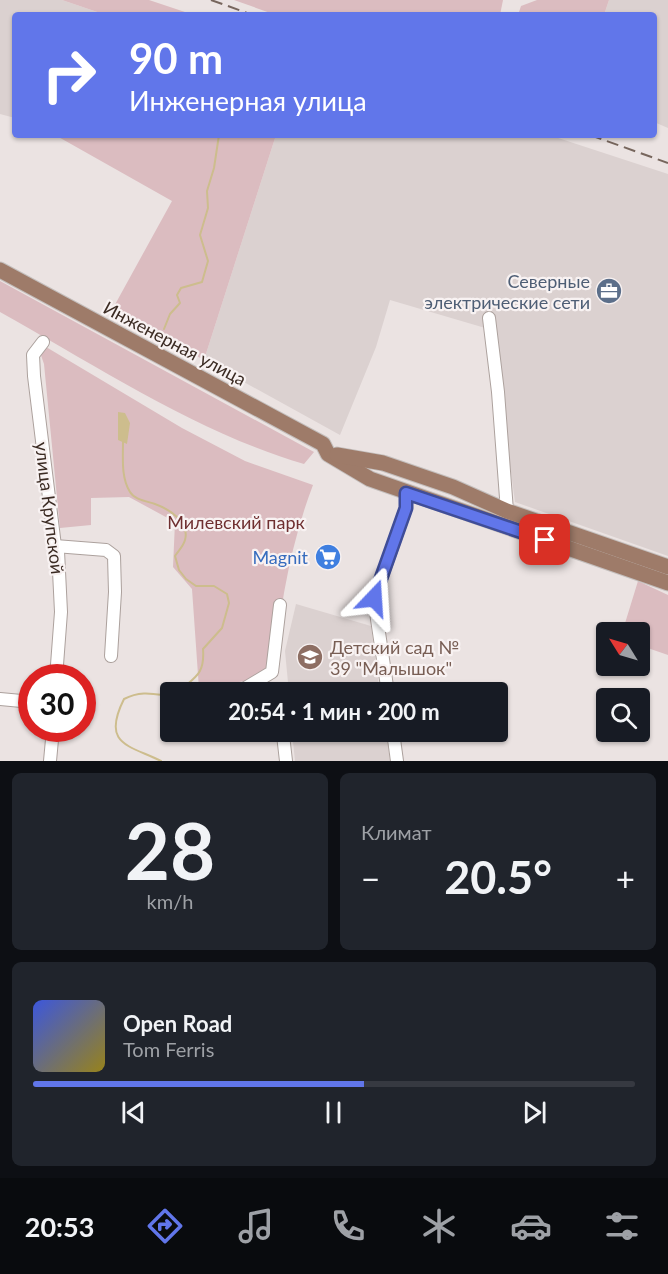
<!DOCTYPE html>
<html lang="ru">
<meta charset="utf-8">
<style>
:root{--surface:#171b24;--page:#20242c;--text:#f1f3f6;--muted:#9ea1a6;--line:#363941;--accent:#6176ea}
body{margin:0;font-family:Lato,sans-serif;background:var(--page);color:var(--text);height:100vh;display:flex;flex-direction:column;font-size:22px;white-space:nowrap}
*{box-sizing:border-box;margin:0}
p{font-size:20px;color:var(--muted)}
.icon{flex:none;width:33px;height:33px;fill:none;stroke:currentColor;stroke-width:2;stroke-linecap:round;stroke-linejoin:round}
.map{position:relative;height:761px;overflow:hidden}
.sheet{display:flex;flex-direction:column;gap:12px;padding:12px;background:#0d0f14;flex:1}
.sheet>*{flex:none}
.banner{position:absolute;left:12px;top:12px;width:645px;height:126px;border-radius:6px;box-shadow:0 2px 4px #0004;background:#6176ea;color:#fff;overflow:hidden}
.needle{width:39px;rotate:307deg}
.controls{position:absolute;left:596px;top:622px;display:grid;gap:12px}
.controls a{display:grid;place-items:center;width:54px;height:54px;border-radius:6px;background:var(--surface);box-shadow:0 2px 4px #0004;font-size:30px}
.speed{position:absolute;left:18px;top:664px;display:flex;gap:12px;font-size:30px;font-weight:700;text-align:center}
.speed>*{display:grid;place-content:center;width:78px;height:78px;border-radius:50%;background:var(--surface);box-shadow:0 2px 4px #0004;line-height:1}
.speed .limit{border:9px solid #d22;background:#fff;color:#111}
.pin{position:absolute;display:grid;place-items:center;width:51px;height:51px;color:#fff;margin:-26px;border-radius:12px;box-shadow:0 3px 9px #0006}
.me{position:absolute;width:66px;margin:-33px;rotate:20deg;stroke-linejoin:round;filter:drop-shadow(0 0 4px #0008)}
.turn{display:flex;align-items:center;gap:21px;height:126px;padding:0 18px;font-size:27px}
.turn .icon{width:78px;height:78px;stroke-width:2.5}
.turn b{display:block;font-size:42px;line-height:51px}
.big{font-size:45px;font-weight:700;line-height:1.1}
.sheet .tile{flex:1;display:flex;flex-direction:column;justify-content:center;gap:9px;min-width:0;padding:0 21px;border-radius:9px;background:var(--page)}
.sheet .dial{align-items:center;gap:0}
.dial b{font-size:78px;line-height:1}
.song{display:flex;align-items:center;gap:18px}
.cover{width:72px;height:72px;border-radius:9px;background:linear-gradient(135deg,hsl(230 70% 55%),hsl(50 70% 35%))}
.played{height:6px;border-radius:3px;background:linear-gradient(90deg,var(--accent) 55%,var(--line) 55%)}
.keys{display:flex;justify-content:space-around;direction:ltr}
.heat{display:flex;justify-content:space-between;align-items:center;font-size:33px;direction:ltr}
.sheet .tiles{flex:1;display:grid;gap:12px;grid-template-columns:1fr 1fr}
.tile:last-child{grid-column:span 2}
.trip{position:absolute;left:160px;top:682px;width:348px;height:60px;border-radius:6px;background:var(--surface);box-shadow:0 2px 4px #0004;font-weight:700;line-height:60px;text-align:center}
.menu{display:flex;height:96px;justify-content:space-around;align-items:center;background:#090b0e;color:var(--muted)}
.menu .icon{width:42px;height:42px}
.menu .selected{color:var(--accent)}
.menu b{font-size:27px;color:var(--text)}
.map>svg:first-child{display:block}
</style>
<div class="map">
<svg width="668" height="761" viewBox="0 0 668 761">
<rect width="100%" height="100%" fill="#ebe3e2"/>
<!-- built -->
<g fill="#dbd1d0">
<path d="M0,0H62L106,15H15V118L0,114Z"/>
<path d="M609,0H668V128L654,122V15H604Z"/>
<path d="M276,135H549L668,174V556L515,502L492,330L390,300L376,347L340,435L204,360Z"/>
<path d="M296,604L371,626L380,693H289L285,651Z"/>
<path d="M292,732H386L390,761H295Z"/>
</g>
<!-- green -->
<g fill="#dbbcc0">
<path d="M62,0H149L194,15H106Z"/>
<path d="M234,0H503L500,15H276Z"/>
<path d="M537,0H609L604,15H518L521,6Z"/>
<path d="M55,135H276L204,360L112,310L172,201Z"/>
<path d="M0,281L314,452L304,464C200,434 95,365 0,312Z"/>
<path d="M36,341L182,428L245,461L313,485C290,545 279,612 273,676L199,689L192,589L173,567L175,522L129,497L91,498V525L60,528L44,364Z"/>
<path d="M638,581L668,595V655L639,645V633H622Z"/>
</g>
<!-- water -->
<path fill="#cdbd8d" d="M118,412L125,413L130,423L127,444L118,440Z"/>
<g fill="none" stroke-linecap="round" stroke-linejoin="round">
<!-- stream -->
<g stroke="#cdbd8d" stroke-width="2">
<path d="M164,329L170,314L180,303L177,295L181,288L202,282L208,261L200,235L208,208L207,191L214,168L219,135"/>
<path d="M123,442C123,458 121,478 130,492C135,500 146,501 155,504C169,509 190,522 185,540C183,547 178,551 175,556L179,570L186,579L196,586H214L227,594L229,603L222,628L203,649C205,676 194,677 177,693"/>
<path d="M161,761C129,745 101,745 124,699C141,690 154,694 171,696"/>
</g>
<!-- minor casing -->
<g stroke="#aca19d" stroke-width="14">
<g id="minor">
<path d="M489,318L498,392L507,511"/>
<path d="M43,342L33,355L34,376L55,546L58,551L61,612L56,678"/>
<path d="M55,546L106,550L114,556L115,592L111,656"/>
<path d="M237,693L272,672L280,605"/>
<path d="M388,693L374,599L406,508V493"/>
<path d="M0,699L32,702"/>
<path d="M237,732H238"/>
<path d="M280,732L283,735L286,761"/>
<path d="M393,732L397,761"/>
<path d="M50,761L53,729"/>
</g>
</g>
<!-- major casing -->
<g stroke="#c4bfbd" stroke-width="17">
<g id="major">
<path d="M0,270L323,444L328,454L370,479L668,583"/>
<path d="M337,455L383,463L453,487L507,511L668,567"/>
</g>
</g>
<!-- minor -->
<use href="#minor" stroke="#fff" stroke-width="12"/>
<!-- major -->
<use href="#major" stroke="#9e7b69" stroke-width="15"/>
<!-- rail -->
<g stroke="#77665d" stroke-width="2" stroke-dasharray="12 6" stroke-linecap="butt">
<path d="M211,0L253,15"/>
<path d="M590,135L668,163"/>
</g>
</g>
<g fill="none" stroke-linecap="round" stroke-linejoin="round">
<!-- route casing -->
<g stroke="#3f4d98" stroke-width="15">
<path id="route" d="M374,598L406,508V493L545,540"/>
</g>
<!-- route -->
<use href="#route" stroke="#6176ea" stroke-width="10"/>
</g>
<!-- icons -->
<defs>
<g id="office-disc" transform="scale(1.35)"><circle r="9.5" fill="#5c6f8a" stroke="#f8f2f2"/><path d="M-6-3h4V-5.5h4V-3h4V5H-6ZM-1-4.5V-3h2v-1.5ZM-6 0V1H6V0Z" fill="#fff"/></g>
<g id="supermarket-disc" transform="scale(1.35)"><circle r="9.5" fill="#3f7fe0" stroke="#f8f2f2"/><path d="M-6-5.5h2.5l.6 2H6L4.5 2H-2.5L-4.4-4H-6ZM-1.5 3.2a1.3 1.3 0 1 0 .1 0ZM3 3.2a1.3 1.3 0 1 0 .1 0Z" fill="#fff"/></g>
<g id="school-disc" transform="scale(1.35)"><circle r="9.5" fill="#8d6e63" stroke="#f8f2f2"/><path d="M0-5L7-2L0 1L-7-2ZM-4 1L0 2.5L4 1V4Q0 6-4 4Z" fill="#fff"/></g>
</defs>
<g fill-rule="evenodd">
<use href="#office-disc" x="609" y="291"/>
<use href="#supermarket-disc" x="328" y="557"/>
<use href="#school-disc" x="310" y="657"/>
</g>
<g text-anchor="middle" dominant-baseline="central" stroke-width="4.5" stroke-linejoin="round" paint-order="stroke">
<!-- service labels -->
<g font-size="18" fill="#4e5e75" stroke="#f8f2f2" text-anchor="end">
<text x="590" y="281">Северные<tspan x="590" dy="21">электрические сети</tspan></text>
</g>
<!-- street labels -->
<g font-size="18" fill="#3b2b23" stroke="#f8f2f2">
<text transform="translate(175 343) rotate(28)">Инженерная улица</text>
<text transform="translate(50 508) rotate(83)">улица Крупской</text>
</g>
<!-- park labels -->
<g font-size="18" fill="#6f2f30" stroke="#f8f2f2">
<text x="236" y="522">Милевский парк</text>
</g>
<!-- shop labels -->
<g font-size="18" fill="#366cbe" stroke="#f8f2f2" text-anchor="end">
<text x="308" y="557">Magnit</text>
</g>
<!-- education labels -->
<g font-size="18" fill="#785e54" stroke="#f8f2f2" text-anchor="start">
<text x="330" y="647">Детский сад №<tspan x="330" dy="21">39 "Малышок"</tspan></text>
</g>
</g>
</svg>
<div class="controls">
<a><svg class="needle" viewBox="-14 -14 28 28"><path d="M0-13l5 13h-10z" fill="#e53935"/><path d="M0 13l5-13h-10z" fill="#9ea1a6"/></svg></a>
<a><svg class="icon" aria-label="search" viewBox="0 0 24 24"><circle cx="10" cy="10" r="6"/><path d="M15 15l6 6"/></svg></a>
</div>
<div class="speed"><div class="limit">30</div></div>
<div class="pin" style="left:545px;top:540px;background:#d93025"><svg class="icon" aria-label="arrive" viewBox="0 0 24 24"><path d="M6 21V4h12l-3 4 3 4H6"/></svg></div>
<svg class="me" style="left:374px;top:598px" viewBox="-20 -20 40 40"><path d="M0-17L14 15 0 8-14 15z" fill="#6176ea" stroke="#fff" stroke-width="4"/></svg>
<div class="trip">20:54 · 1 мин · 200 m</div>
<div class="banner">
<div class="turn"><svg class="icon" aria-label="right" viewBox="0 0 24 24"><path d="M7 20v-9h11M14 6l5 5-5 5"/></svg><div><b>90 m</b>Инженерная улица</div></div>
</div>
</div>
<section class="sheet">
<div class="tiles">
<div class="tile dial"><b>28</b><p>km/h</p></div>
<div class="tile"><p>Климат</p>
<div class="heat"><a>−</a><b class="big">20.5°</b><a>+</a></div>
</div>
<div class="tile">
<div class="song"><i class="cover"></i><div><b>Open Road</b><p>Tom Ferris</p></div></div>
<div class="played"></div>
<div class="keys"><svg class="icon" aria-label="previous" viewBox="0 0 24 24"><path d="M18 5L8 12l10 7zM5 5v14"/></svg><svg class="icon" aria-label="pause" viewBox="0 0 24 24"><path d="M8 5v14M16 5v14"/></svg><svg class="icon" aria-label="next" viewBox="0 0 24 24"><path d="M6 5l10 7-10 7zM19 5v14"/></svg></div>
</div>
</div>
</section>
<nav class="menu">
<b>20:53</b>
<svg class="icon selected" aria-label="directions" viewBox="0 0 24 24"><path d="M12 3l9 9-9 9-9-9zM9 14v-3h6M13 9l2 2-2 2"/></svg>
<svg class="icon" aria-label="music" viewBox="0 0 24 24"><path d="M9 18V5l10-2v13"/><circle cx="6" cy="18" r="3"/><circle cx="16" cy="16" r="3"/></svg>
<svg class="icon" aria-label="phone" viewBox="0 0 24 24"><path d="M5 4h4l2 5-3 2q2 4 5 5l2-3 5 2v4C11 20 4 13 5 4z"/></svg>
<svg class="icon" aria-label="climate" viewBox="0 0 24 24"><path d="M12 3v18M4 7l16 10M4 17L20 7"/></svg>
<svg class="icon" aria-label="car" viewBox="0 0 24 24"><path d="M5 17H2v-5l4-1 3-4h7l3 4 3 1v5h-3M9 17h6M6 11h13"/><circle cx="7" cy="17" r="2"/><circle cx="17" cy="17" r="2"/></svg>
<svg class="icon" aria-label="filters" viewBox="0 0 24 24"><path d="M4 7h16M4 17h16"/><circle cx="9" cy="7" r="2"/><circle cx="15" cy="17" r="2"/></svg>
</nav>
